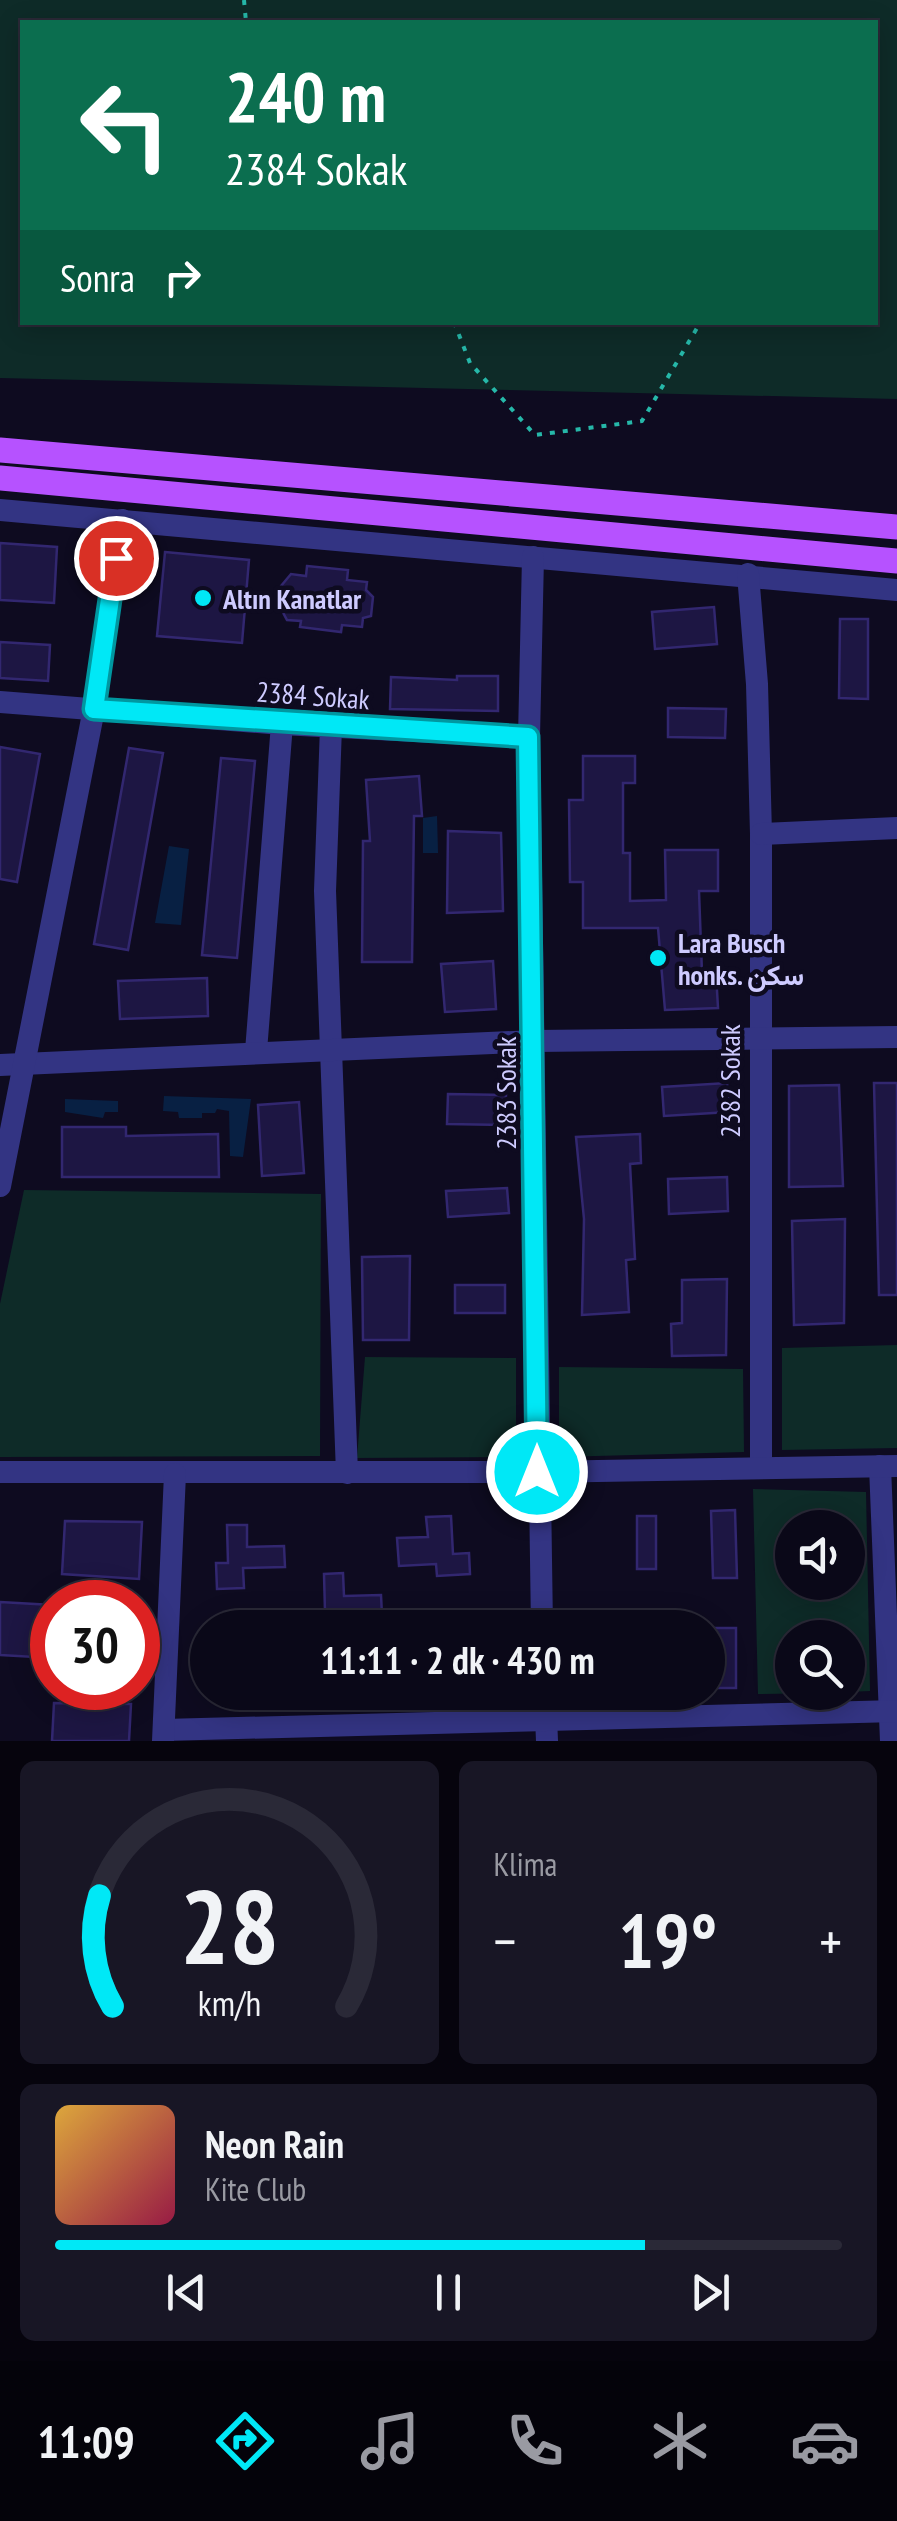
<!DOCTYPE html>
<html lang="tr">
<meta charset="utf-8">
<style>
:root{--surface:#0a0818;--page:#181625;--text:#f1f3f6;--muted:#999aa2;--line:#2a2937;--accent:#00e8f6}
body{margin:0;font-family:"PT Sans Narrow",Vazirmatn,sans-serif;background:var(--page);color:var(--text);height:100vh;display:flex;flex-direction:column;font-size:38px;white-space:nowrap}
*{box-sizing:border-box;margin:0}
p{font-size:32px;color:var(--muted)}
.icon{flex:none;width:55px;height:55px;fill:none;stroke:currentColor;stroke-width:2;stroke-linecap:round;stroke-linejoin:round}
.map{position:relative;height:1741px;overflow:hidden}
.drawer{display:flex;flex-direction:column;gap:20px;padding:20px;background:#06040d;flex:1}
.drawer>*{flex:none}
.guide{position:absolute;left:20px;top:20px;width:858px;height:305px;border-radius:0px;box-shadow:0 5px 25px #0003,0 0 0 2px var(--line);background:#0b6e4f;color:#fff;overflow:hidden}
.fabs{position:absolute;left:775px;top:1510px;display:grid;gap:20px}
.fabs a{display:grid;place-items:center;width:90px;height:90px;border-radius:50%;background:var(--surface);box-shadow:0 5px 25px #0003,0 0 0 2px var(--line);font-size:50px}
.speed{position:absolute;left:30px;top:1580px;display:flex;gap:20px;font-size:50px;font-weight:700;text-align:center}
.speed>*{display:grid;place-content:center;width:130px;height:130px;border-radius:50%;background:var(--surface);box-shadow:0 5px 25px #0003,0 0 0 2px var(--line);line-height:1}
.speed .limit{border:15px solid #d22;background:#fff;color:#111}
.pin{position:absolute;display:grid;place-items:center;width:85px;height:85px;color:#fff;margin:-42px;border:5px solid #fff;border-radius:50%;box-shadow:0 2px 10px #0007}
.me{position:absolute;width:110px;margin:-55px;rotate:0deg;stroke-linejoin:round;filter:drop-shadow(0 0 8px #0008)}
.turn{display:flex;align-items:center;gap:35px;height:210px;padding:0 40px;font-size:45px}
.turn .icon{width:130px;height:130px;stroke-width:2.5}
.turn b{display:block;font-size:70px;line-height:85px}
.then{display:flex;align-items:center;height:95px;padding:0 40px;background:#0003;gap:20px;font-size:38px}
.big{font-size:75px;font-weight:800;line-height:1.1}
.drawer .tile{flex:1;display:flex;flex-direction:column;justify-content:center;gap:15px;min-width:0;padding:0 35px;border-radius:15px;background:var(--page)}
.drawer .dial{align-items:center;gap:0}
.dial svg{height:260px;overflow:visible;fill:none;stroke:var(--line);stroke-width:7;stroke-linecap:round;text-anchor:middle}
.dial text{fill:var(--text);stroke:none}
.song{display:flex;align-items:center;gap:30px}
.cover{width:120px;height:120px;border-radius:15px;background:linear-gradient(135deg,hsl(40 70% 55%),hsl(340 70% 35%))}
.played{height:10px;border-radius:5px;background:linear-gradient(90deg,var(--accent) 75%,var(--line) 75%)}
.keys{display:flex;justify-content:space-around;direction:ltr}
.heat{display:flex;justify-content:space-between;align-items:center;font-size:55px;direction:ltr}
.drawer .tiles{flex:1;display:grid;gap:20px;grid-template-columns:1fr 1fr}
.tile:last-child{grid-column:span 2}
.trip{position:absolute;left:190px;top:1610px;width:535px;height:100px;border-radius:50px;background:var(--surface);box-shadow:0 5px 25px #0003,0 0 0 2px var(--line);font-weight:800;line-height:100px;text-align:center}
.dock{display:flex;height:160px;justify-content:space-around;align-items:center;background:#04030a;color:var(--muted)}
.dock .icon{width:70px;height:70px}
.dock .active{color:var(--accent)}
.dock b{font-size:45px;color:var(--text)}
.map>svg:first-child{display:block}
</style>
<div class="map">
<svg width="897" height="1741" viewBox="0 0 897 1741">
<rect width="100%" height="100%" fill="#0e0b20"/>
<!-- green -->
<g fill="#0e2b28" fill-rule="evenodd">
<path d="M0,0H897V399L0,378ZM22,22H875V322H22Z"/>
<path d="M24,1190L321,1194L320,1456L0,1457V1304Z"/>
<path d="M897,1345V1448L782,1450V1348Z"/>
<path d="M365,1357L516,1358V1457L357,1458Z"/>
<path d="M559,1367L743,1369L744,1452L559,1457Z"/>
<path d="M753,1489L866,1492L870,1691L848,1692V1638H792V1692L827,1693L758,1694ZM792,1528H848V1582H792Z"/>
</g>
<!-- water -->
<g fill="#082043">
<path d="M437,816L438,853H423V818Z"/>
<path d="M169,846L189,849L181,925L155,923Z"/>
<path d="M164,1096L251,1099L243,1157L230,1156L229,1111L217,1109L215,1113H202V1118H179L178,1112L163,1111Z"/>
<path d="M65,1099L118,1101V1112H105L103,1118L65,1112Z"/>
</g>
<!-- building -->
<g fill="#1d1643" stroke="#322770" stroke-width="2.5">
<path d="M0,543L57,547L54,603L0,600Z"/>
<path d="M165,552L249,560L242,643L157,636Z"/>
<path d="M307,566L348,570L347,580L367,582L366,590L373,597L371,616L363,618L362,627L342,625L341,632L300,627L301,621L287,620L279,605L281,586L291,574L306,576Z"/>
<path d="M714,607L717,644L655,649L652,612Z"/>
<path d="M840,619H868V699L839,698Z"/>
<path d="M0,642L50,645L48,681L0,678Z"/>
<path d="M457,676H498V711L390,709L391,677L457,680Z"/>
<path d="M668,708L726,709L725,738L668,737Z"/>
<path d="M0,747L40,754L17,882L0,879Z"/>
<path d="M129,748L163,753L128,950L94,944Z"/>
<path d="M583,756H635V783H623V853H630V901L666,900L665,850H718V891H699L702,973H716L718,1008L665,1010L658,928H583V882H570L569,800H583Z"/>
<path d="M221,758L255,761L237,958L202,955Z"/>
<path d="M419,776L422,816H414L412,962H362L363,841H370L366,780Z"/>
<path d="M448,831L501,833L503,911L447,913Z"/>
<path d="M493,961L496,1009L445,1012L441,964Z"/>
<path d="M207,978L208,1016L120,1019L118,981Z"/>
<path d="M727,1083L729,1112L664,1116L662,1087Z"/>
<path d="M874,1083H897V1295H879Z"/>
<path d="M839,1085L843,1186L789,1187V1086Z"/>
<path d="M448,1094L506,1095L505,1125L447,1124Z"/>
<path d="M299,1102L304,1173L262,1176L258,1105Z"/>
<path d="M62,1127H126V1136L218,1134L219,1177H62Z"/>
<path d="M640,1134L641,1163L630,1164L635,1259L626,1260L629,1312L582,1315L584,1219L576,1137Z"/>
<path d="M727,1177L728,1211L669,1214L668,1179Z"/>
<path d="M507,1188L509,1213L448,1217L446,1191Z"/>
<path d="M845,1219L844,1323L794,1325L792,1221Z"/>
<path d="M410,1256L409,1340H363L362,1257Z"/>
<path d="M727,1279L726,1355L672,1356L671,1324L682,1323V1280Z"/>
<rect x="455" y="1285" width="50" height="28"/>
<path d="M735,1510L737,1578H713L711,1511Z"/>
<path d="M451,1516L453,1554L469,1553L470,1574L437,1576L436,1564L399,1566L397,1538L428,1537L426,1517Z"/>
<rect x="637" y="1516" width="19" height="53"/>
<path d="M65,1521L142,1522L139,1579L62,1574Z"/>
<path d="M227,1525H247V1547L284,1546L285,1567L243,1568L244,1588L217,1589L216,1563H228Z"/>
<path d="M343,1573L344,1596L381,1595L382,1615L340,1617L341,1628H313L312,1612H325L324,1574Z"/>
<path d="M0,1602L52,1605V1658L0,1655Z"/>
<path d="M713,1628H736V1688H714Z"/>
<path d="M54,1703L131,1704L129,1741H52Z"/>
</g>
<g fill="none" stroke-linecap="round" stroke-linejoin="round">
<!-- path -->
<g stroke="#26b8a9" stroke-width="4" stroke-dasharray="5 8" stroke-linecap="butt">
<path d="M244,0L246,22"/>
<path d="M454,322L470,363L535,435L642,421L700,323"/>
</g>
<!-- minor -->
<g stroke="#333483" stroke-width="22">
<path d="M0,510L897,590"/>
<path d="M533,557L529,737L542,1628"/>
<path d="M748,574L757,684L761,834V1468"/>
<path d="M0,702L282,724L529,737"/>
<path d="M331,727L325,891L347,1473"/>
<path d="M761,834L897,828"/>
<path d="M256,1051L282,724"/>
<path d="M0,1065L535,1041L897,1037"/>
<path d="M0,1186L94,709L122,520"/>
<path d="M880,1466L891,1741"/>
<path d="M0,1472H537L897,1466"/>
<path d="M545,1692L547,1741"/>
<path d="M164,1730L897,1711"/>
<path d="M163,1741L175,1474"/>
</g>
<!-- major -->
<g stroke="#b652ff" stroke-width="25">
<path d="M0,450L897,527"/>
<path d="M0,478L897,561"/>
</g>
</g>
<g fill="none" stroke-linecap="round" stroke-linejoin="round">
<!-- route casing -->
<g stroke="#0097a0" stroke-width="25">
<path id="route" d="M116,558L94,709L528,737L537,1472"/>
</g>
<!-- route -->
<use href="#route" stroke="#00e8f6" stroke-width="18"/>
</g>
<!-- markers -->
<g fill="#00e8f6" stroke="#0e0b20" stroke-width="4">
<circle cx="203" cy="598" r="10"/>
<circle cx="658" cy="958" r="10"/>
</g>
<g text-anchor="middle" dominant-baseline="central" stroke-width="9" stroke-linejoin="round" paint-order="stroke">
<!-- poi labels -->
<g font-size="28" font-weight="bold" fill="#cecbff" stroke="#0e0b20" text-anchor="start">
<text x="223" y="598">Altın Kanatlar</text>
<text x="678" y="942">Lara Busch<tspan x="678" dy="32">honks. سكن</tspan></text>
</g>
<!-- street labels -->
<g font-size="28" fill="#cecbff" stroke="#0e0b20">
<text transform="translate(313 695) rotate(4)">2384 Sokak</text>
<text transform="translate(729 1081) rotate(-90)">2382 Sokak</text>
<text transform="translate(505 1093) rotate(-90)">2383 Sokak</text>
</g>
</g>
</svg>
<div class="fabs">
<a><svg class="icon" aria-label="sound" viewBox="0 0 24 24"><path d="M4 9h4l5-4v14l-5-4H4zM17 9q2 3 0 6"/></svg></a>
<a><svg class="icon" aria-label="search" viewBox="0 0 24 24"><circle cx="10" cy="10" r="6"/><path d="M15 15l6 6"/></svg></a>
</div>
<div class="speed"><div class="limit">30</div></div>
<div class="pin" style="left:116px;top:558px;background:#d93025"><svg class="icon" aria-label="arrive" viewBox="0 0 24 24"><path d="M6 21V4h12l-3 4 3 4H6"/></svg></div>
<svg class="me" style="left:537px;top:1472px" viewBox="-20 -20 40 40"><circle r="17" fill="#00e8f6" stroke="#fff" stroke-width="3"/><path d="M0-11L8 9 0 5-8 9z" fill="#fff"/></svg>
<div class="trip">11:11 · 2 dk · 430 m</div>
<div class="guide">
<div class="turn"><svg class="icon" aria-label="left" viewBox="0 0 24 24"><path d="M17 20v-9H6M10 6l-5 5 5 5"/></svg><div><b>240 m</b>2384 Sokak</div></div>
<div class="then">Sonra<svg class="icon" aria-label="right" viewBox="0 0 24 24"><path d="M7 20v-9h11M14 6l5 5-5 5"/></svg></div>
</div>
</div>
<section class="drawer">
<div class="tiles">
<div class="tile dial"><svg viewBox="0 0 100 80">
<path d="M14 69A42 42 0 1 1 86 69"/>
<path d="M14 69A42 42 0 0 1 10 35" stroke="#00e8f6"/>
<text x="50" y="56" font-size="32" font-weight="700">28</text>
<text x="50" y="72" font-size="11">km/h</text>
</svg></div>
<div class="tile"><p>Klima</p>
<div class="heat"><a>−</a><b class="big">19°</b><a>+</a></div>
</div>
<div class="tile">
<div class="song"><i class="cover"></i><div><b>Neon Rain</b><p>Kite Club</p></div></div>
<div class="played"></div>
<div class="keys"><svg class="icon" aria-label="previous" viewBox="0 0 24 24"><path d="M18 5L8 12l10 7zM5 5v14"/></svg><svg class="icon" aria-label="pause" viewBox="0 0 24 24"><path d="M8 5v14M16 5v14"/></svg><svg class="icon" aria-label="next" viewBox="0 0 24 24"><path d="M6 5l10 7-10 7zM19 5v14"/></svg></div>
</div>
</div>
</section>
<nav class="dock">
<b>11:09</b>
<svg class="icon active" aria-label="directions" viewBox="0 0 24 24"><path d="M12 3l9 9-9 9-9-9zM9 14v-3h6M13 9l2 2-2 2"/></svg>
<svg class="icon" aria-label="music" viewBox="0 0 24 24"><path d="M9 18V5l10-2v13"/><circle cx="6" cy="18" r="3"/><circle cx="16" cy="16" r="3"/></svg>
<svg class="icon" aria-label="phone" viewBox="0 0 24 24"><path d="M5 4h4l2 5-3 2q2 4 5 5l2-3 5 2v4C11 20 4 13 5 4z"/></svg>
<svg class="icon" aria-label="climate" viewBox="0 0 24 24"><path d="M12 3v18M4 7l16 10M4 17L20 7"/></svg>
<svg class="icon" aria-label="car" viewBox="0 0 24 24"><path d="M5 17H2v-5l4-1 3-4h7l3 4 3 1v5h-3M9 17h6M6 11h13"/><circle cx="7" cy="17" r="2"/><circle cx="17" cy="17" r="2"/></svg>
</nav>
